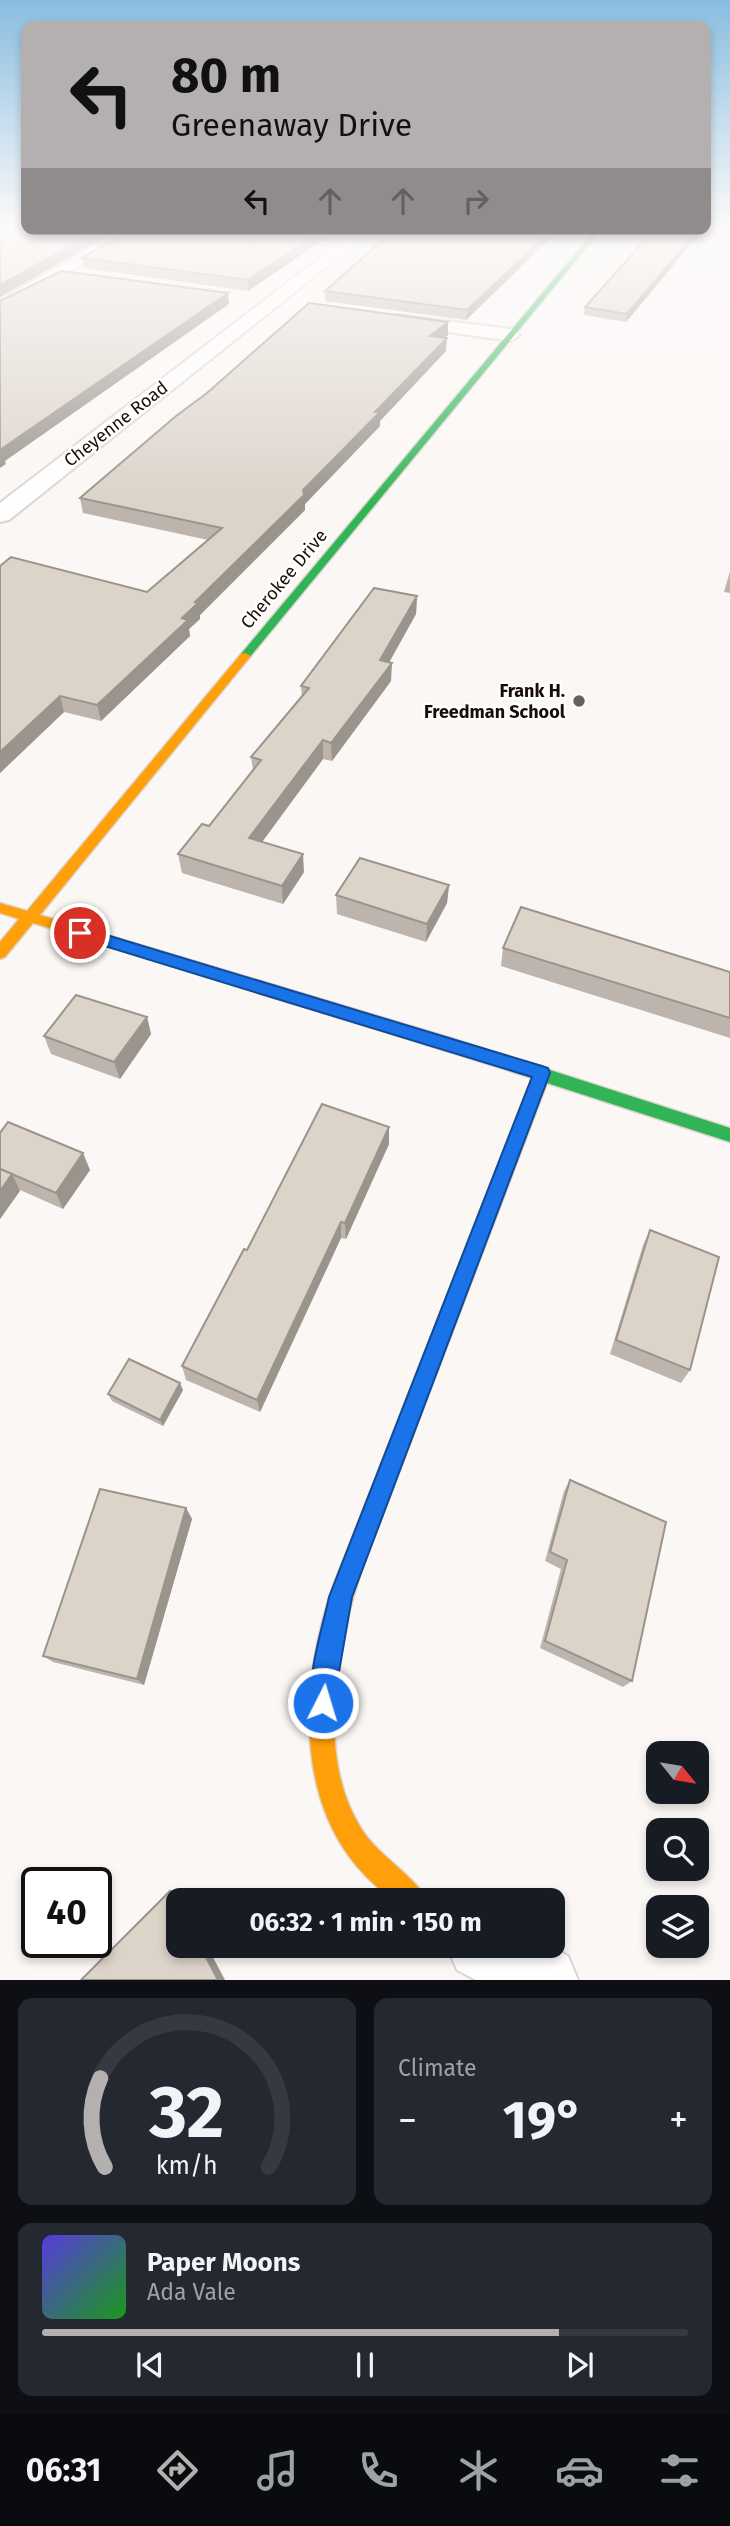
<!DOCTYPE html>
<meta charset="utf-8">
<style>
:root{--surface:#171b24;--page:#242831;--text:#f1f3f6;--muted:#9ea1a6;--line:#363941;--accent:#b4b0b0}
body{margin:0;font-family:"Fira Sans",sans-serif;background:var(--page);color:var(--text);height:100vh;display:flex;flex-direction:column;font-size:26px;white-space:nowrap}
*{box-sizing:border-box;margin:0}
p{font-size:23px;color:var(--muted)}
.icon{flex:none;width:38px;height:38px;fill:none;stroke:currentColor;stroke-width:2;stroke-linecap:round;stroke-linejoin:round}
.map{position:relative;height:1980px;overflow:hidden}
.side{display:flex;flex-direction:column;gap:18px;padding:18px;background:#0d0f14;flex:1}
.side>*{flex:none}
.hud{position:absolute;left:21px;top:21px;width:690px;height:214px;border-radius:14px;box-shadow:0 4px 10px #0003;background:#b4b0b0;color:#111;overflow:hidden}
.needle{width:46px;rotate:120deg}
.controls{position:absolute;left:646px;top:1741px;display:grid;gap:14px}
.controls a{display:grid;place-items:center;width:63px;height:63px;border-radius:14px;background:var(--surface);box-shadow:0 4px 10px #0003;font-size:35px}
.speed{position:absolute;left:21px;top:1867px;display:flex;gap:14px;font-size:35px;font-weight:700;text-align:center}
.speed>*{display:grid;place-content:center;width:91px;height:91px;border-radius:50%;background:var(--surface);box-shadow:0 4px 10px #0003;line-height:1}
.speed .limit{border:4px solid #111;border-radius:10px;background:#fff;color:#111}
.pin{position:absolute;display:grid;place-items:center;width:60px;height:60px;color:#fff;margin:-30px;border:4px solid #fff;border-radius:50%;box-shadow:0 2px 7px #0007}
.me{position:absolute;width:77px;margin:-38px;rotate:5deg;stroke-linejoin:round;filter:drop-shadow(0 0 5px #0008)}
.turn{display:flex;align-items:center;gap:24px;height:147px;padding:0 35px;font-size:32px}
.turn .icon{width:91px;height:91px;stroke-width:2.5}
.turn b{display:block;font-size:49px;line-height:60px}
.lanes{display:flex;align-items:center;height:66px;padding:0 35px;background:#0003;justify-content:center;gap:35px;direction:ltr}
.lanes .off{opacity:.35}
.big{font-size:52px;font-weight:700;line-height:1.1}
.side .card{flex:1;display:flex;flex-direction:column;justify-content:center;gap:10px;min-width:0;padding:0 24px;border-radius:14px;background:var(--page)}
.side .dial{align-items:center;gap:0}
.dial svg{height:182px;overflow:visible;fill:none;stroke:var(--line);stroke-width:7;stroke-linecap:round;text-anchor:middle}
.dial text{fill:var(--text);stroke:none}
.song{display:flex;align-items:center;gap:21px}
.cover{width:84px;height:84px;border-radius:10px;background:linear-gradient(135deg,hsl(250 70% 55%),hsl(120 70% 35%))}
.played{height:7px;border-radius:4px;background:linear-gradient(90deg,var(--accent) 80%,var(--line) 80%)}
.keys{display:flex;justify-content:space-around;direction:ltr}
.heat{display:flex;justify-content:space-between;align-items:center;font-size:38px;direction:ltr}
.side .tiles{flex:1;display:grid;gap:18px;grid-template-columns:1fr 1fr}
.card:last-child{grid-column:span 2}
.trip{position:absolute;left:166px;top:1888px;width:399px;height:70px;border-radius:14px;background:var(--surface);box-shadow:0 4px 10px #0003;font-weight:700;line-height:70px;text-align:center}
.tabs{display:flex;height:112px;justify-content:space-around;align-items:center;background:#090b0e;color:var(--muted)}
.tabs .icon{width:49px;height:49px}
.tabs .on{color:var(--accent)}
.tabs b{font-size:32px;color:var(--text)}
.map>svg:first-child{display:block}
</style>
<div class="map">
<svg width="730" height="1980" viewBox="0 0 730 1980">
<rect width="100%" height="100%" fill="#fbf7f5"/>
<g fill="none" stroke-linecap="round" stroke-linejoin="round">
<!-- street casing -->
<g stroke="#ddd4d0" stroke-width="4">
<g id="street">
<path d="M123,230H142L0,312V300Z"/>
<path d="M356,230H373L9,520L0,522V503Z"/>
<path d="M705,230H730V237L707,233Z"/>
<path d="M398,315L511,329L520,335L511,341L392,324L389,320L392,316Z"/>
<path d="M447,1946H550L568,1956L578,1980H476L457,1970Z"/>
</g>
</g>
<!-- fast casing -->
<g stroke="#ddd4d0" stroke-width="3">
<g id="fast">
<path d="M595,230H601L249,658H241V654Z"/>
<path d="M447,1037L730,1128V1142L547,1083L362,1569L359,1577L351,1580L343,1577L340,1569L532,1078L441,1049L439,1044L441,1039Z"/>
</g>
</g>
<!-- slow casing -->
<g stroke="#ddd4d0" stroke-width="3">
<g id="slow">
<path d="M245,653L251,656L249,658L40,915L447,1037L453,1039L455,1044L453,1049L447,1051L33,923L5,957L0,959V942L19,919L0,913V903L27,911L241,654Z"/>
<path d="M351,1558L359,1561L362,1569C336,1647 314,1762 365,1834C380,1856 420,1881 426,1900H393C376,1887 360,1872 348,1855C289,1772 306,1649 343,1561Z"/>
</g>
</g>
<!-- street -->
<use href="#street" fill="#fefefe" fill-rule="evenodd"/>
<!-- fast -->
<use href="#fast" fill="#30b455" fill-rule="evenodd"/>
<!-- slow -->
<use href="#slow" fill="#ff9f0a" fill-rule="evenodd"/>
</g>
<!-- wall -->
<g fill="#bdb5ad">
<path d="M129,230H338L248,291L84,268L82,258Z"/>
<path d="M394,230H585L580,234L557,232L466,320L325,301V291Z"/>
<path d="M654,230H700V233L626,322L584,315L585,307Z"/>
<path d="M448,335L444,338L446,351L380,421V426L305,504V510L200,615V619L189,629L190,636L101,721L64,712L0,773V566L147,592L208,540L83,513L80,498Z"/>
<path d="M730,571V593L724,592Z"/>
<path d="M417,596L416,614L389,662L391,681L332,761L323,759L262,842L304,872L283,904L182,873L178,854L209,826L253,770L251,757L302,697L301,686Z"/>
<path d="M449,885L447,903L426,942L337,914L336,895Z"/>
<path d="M503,948L730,972V1038L501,966Z"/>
<path d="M147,1017L151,1034L120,1079L51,1054L44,1036Z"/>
<path d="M389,1127V1144L346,1239L341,1238L260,1412L186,1380L182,1366L247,1250Z"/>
<path d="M0,1133L90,1170L63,1209L20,1190L0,1219Z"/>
<path d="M650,1230L690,1370L681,1383L610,1354L643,1245Z"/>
<path d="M183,1390L163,1426L112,1401L108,1394Z"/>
<path d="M570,1480L632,1681L623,1687L540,1648L561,1569L545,1561L564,1491Z"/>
<path d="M186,1508L192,1519L144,1685L53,1662L43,1656Z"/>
</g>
<!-- shaded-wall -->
<g fill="#9a948d">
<path d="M100,230H118L0,297V285Z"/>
<path d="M324,230H338L248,291V280Z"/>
<path d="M551,230H557V232L466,320L467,310Z"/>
<path d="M698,230H700V233L626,322L627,314Z"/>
<path d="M228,293L229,304L5,461L6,464L0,468V450Z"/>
<path d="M448,322V335L429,349L430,336Z"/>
<path d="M447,338L446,351L380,421V426L305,504V510L200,615V619L189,629L190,636L101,721L97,705L182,618L195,602L303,490L375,412Z"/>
<path d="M417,596L416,614L381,677L392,663L391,681L332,761L331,743Z"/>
<path d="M60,696L64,712L0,773V752Z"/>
<path d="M323,740V759L251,857L249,838Z"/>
<path d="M303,854L304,872L283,904L282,886Z"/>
<path d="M449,885L447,903L426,942L427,924Z"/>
<path d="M147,1017L151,1034L120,1079L114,1062Z"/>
<path d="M389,1127V1144L346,1239L345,1223Z"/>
<path d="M83,1153L90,1170L63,1209L56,1193Z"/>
<path d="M12,1174L20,1191L0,1219V1191Z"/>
<path d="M341,1222V1238L260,1412L257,1400Z"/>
<path d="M180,1383L183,1390L163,1426L160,1420Z"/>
<path d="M186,1508L192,1519L144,1685L137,1679Z"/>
<path d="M177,1890L182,1900H178V1906L170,1891Z"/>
<path d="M200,1946H207L225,1980H218Z"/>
</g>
<!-- building -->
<g fill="#dcd3c9" stroke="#9a948d" stroke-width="2">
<path d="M0,230H100L0,285Z"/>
<path d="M129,230H324L248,280L82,258Z"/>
<path d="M394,230H551L467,310L325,291Z"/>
<path d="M654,230H698L627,314L585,307Z"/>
<path d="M61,271L228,293L0,450V301Z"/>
<path d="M309,303L448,322L430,336L447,338L375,412H380L303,490L304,495L195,602L198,603L182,618L188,620L97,705L60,696L0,752V566L11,557L147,592L222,528L80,498L176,416L207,393Z"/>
<path d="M374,588L417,596L380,660L392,663L331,743L323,740L249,838L303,854L282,886L178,854L202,824L209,826L261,760L251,757L309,688L301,686Z"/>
<path d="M360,858L449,885L427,924L336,895Z"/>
<path d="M521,907L730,972V1018L503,948Z"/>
<path d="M76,995L147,1017L114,1062L44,1036Z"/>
<path d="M322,1104L389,1127L345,1223L341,1222L257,1400L182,1366L244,1249L247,1250Z"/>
<path d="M8,1122L83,1153L56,1193L0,1169V1133Z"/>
<path d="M0,1169L12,1174L0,1191Z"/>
<path d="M650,1230L719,1257L690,1370L616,1340Z"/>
<path d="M129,1359L180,1383L160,1420L108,1394Z"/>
<path d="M570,1480L666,1522L632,1681L545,1641L567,1560L550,1552Z"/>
<path d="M100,1489L186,1508L137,1679L43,1656Z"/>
<path d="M170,1891L178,1906V1946H200L218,1980H81Z"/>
</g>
<!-- sky -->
<linearGradient id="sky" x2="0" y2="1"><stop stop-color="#89bde0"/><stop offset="0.45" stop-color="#fdfbfa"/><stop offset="1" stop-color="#fdfbfa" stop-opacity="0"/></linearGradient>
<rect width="730" height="507" fill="url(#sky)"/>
<!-- route -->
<path fill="#1a73e8" stroke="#114b97" stroke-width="2" d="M80,927L542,1066L548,1068L550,1073L352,1597L332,1712L323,1716L315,1712C303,1685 323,1627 329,1597L532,1077L75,937L72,933Z"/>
<!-- markers -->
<circle fill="#695f5b" stroke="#fff" stroke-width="2.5" cx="579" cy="701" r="7"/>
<g text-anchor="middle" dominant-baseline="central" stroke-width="5" stroke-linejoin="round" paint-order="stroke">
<!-- far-street labels -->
<g font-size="18" fill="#1a0d08" stroke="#fff">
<text transform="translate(116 424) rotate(-38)">Cheyenne Road</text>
<text transform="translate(284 579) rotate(-50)">Cherokee Drive</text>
</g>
<!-- far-poi labels -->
<g font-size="18" font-weight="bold" fill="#1a0d08" stroke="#fff" text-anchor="end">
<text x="565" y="691">Frank H.<tspan x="565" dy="21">Freedman School</tspan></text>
</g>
</g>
</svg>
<div class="controls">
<a><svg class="needle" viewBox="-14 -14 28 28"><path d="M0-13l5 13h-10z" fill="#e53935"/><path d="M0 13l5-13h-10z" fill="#9ea1a6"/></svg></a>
<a><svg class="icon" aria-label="search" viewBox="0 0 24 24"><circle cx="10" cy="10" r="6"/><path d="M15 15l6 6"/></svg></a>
<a><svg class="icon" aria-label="layers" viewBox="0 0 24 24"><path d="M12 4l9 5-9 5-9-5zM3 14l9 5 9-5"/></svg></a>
</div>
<div class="speed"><div class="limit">40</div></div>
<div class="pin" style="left:80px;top:933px;background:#d93025"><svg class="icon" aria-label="arrive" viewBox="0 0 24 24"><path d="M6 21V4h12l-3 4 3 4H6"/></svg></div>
<svg class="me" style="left:323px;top:1703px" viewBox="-20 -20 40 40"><circle r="17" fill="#1a73e8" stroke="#fff" stroke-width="3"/><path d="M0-11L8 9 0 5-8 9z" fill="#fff"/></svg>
<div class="trip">06:32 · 1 min · 150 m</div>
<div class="hud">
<div class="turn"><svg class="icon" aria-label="left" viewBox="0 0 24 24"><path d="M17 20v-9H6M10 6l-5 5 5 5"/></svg><div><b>80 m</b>Greenaway Drive</div></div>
<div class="lanes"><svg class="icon" aria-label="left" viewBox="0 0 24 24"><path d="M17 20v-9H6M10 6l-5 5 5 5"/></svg><svg class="icon off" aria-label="ahead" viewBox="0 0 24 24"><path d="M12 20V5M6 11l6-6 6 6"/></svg><svg class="icon off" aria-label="ahead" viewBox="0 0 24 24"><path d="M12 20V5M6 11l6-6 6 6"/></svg><svg class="icon off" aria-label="right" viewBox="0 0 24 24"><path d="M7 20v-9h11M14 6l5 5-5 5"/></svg></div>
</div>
</div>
<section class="side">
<div class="tiles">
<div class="card dial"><svg viewBox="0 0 100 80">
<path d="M14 69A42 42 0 1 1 86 69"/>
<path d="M14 69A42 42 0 0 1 12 30" stroke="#b4b0b0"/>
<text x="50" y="56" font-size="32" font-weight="700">32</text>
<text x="50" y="72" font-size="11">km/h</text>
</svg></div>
<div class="card"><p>Climate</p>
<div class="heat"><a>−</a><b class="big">19°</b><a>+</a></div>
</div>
<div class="card">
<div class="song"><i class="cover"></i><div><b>Paper Moons</b><p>Ada Vale</p></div></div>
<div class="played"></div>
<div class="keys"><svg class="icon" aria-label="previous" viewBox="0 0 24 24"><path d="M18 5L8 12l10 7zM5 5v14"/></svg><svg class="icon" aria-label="pause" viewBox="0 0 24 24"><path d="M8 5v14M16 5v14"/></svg><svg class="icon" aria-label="next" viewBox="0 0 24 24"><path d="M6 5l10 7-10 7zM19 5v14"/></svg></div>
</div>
</div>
</section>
<nav class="tabs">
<b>06:31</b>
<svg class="icon on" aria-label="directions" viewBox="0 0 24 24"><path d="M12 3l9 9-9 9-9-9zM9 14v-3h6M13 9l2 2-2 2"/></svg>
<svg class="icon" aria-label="music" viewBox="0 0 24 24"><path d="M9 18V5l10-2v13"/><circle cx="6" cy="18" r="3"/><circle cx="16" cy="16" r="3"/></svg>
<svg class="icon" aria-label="phone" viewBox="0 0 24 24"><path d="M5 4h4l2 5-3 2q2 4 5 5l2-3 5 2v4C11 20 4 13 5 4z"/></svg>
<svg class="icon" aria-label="climate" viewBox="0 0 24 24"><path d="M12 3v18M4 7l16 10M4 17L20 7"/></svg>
<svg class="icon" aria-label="car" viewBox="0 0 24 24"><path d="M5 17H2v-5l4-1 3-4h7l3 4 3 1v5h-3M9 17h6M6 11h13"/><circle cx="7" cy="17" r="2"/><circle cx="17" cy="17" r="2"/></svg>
<svg class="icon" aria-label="filters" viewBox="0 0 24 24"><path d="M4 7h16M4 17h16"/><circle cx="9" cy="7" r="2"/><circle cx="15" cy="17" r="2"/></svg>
</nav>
